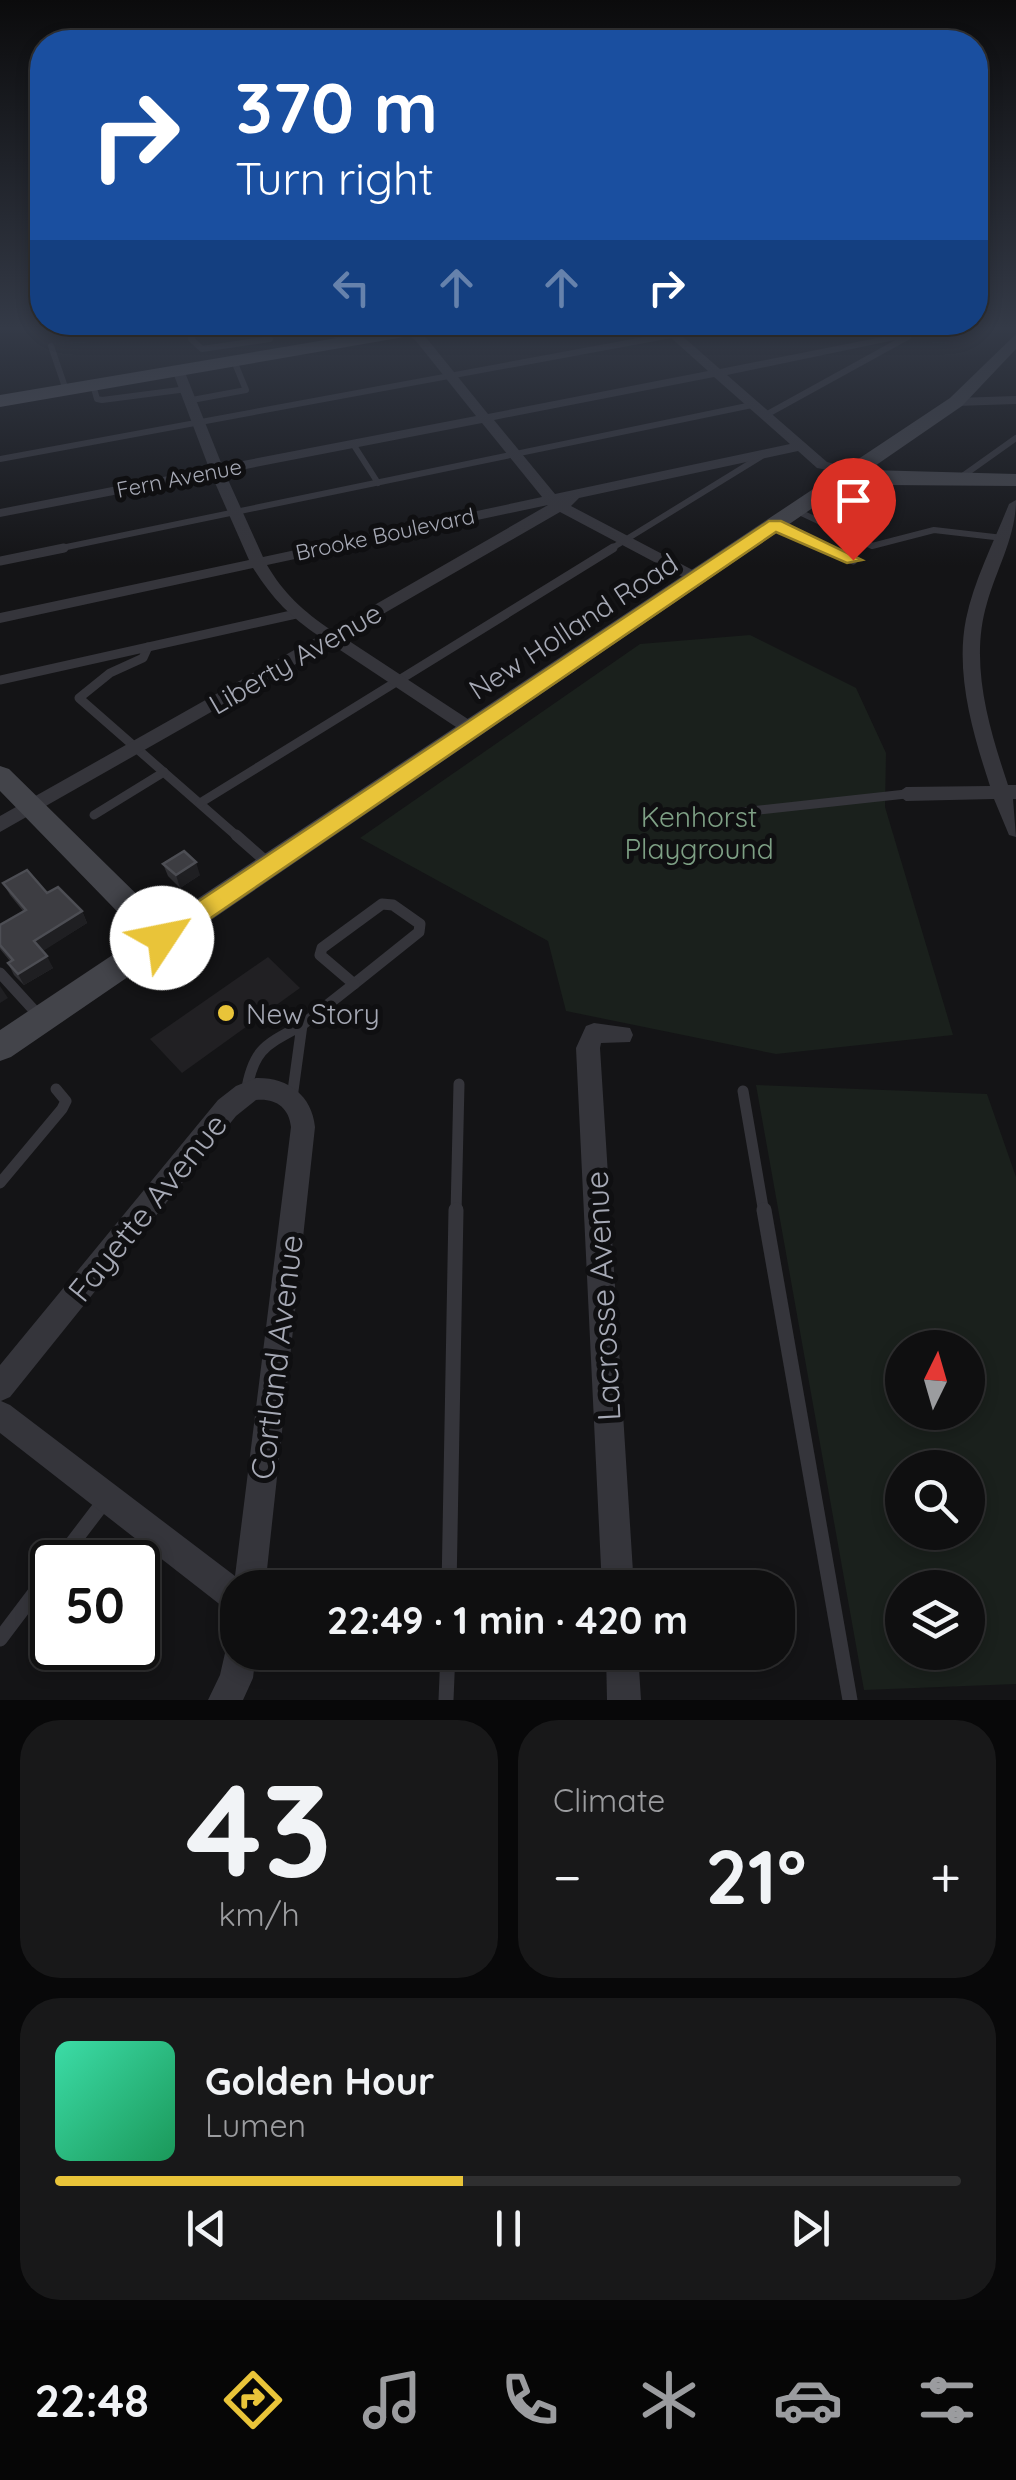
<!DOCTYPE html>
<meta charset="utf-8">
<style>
:root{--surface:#0f0f10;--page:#181819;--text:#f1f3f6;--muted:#9b9c9f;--line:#2f2f30;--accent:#e9c439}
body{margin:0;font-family:Quicksand,sans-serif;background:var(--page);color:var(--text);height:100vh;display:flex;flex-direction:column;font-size:38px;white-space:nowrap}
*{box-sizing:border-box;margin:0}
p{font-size:32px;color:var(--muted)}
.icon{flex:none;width:55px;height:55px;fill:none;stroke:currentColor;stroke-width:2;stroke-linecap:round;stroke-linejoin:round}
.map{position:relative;height:1700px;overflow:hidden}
.side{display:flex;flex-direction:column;gap:20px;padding:20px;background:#080809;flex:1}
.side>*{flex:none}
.banner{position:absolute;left:30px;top:30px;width:958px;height:305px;border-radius:40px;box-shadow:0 5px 15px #0003,0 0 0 2px var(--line);background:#1a4fa0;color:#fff;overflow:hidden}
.needle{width:65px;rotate:5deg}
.tools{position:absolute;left:885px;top:1330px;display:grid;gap:20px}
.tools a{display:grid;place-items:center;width:100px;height:100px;border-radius:50%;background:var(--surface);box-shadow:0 5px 15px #0003,0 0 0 2px var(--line);font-size:50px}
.speed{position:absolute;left:30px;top:1540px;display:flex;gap:20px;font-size:50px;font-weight:700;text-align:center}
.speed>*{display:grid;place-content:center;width:130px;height:130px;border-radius:50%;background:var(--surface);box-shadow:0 5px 15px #0003,0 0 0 2px var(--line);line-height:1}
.speed .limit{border:5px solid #111;border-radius:15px;background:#fff;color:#111}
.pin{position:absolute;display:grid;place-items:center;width:85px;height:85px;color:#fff;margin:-102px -42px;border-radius:50% 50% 50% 0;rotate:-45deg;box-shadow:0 0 10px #0007}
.pin .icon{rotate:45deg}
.me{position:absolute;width:110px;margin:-55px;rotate:56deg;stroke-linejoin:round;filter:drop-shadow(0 0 8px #0008)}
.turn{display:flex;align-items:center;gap:35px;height:210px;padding:0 40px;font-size:45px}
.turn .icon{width:130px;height:130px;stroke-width:2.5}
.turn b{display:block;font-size:70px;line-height:85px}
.lanes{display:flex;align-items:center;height:95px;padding:0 40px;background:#0003;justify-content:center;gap:50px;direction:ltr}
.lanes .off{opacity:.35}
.big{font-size:75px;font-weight:700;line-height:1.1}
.side .tile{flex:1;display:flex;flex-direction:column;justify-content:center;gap:15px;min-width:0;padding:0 35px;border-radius:40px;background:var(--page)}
.side .dial{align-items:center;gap:0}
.dial b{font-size:130px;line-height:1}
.song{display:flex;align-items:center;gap:30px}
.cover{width:120px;height:120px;border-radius:15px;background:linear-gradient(135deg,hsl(160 70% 55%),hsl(150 70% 35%))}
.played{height:10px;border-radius:5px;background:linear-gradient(90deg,var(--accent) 45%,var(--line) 45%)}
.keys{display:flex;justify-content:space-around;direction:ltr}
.heat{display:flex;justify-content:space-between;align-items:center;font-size:55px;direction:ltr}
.side .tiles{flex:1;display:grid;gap:20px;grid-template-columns:1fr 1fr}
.tile:last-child{grid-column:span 2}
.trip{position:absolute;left:220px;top:1570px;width:575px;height:100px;border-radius:40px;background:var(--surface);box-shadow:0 5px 15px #0003,0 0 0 2px var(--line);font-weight:700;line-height:100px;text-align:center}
.tabs{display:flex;height:160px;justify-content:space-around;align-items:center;background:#060606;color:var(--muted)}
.tabs .icon{width:70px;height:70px}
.tabs .on{color:var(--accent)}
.tabs b{font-size:45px;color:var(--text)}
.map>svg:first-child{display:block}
</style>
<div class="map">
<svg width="1016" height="1700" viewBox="0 0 1016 1700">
<rect width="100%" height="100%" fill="#141416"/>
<!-- built -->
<path fill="#212023" d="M268,957L300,988L182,1073L150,1039Z"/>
<!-- green -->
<g fill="#1a201c" fill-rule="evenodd">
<path d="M750,635L856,688L886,753L885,807L953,1035L776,1054L566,1011L548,941L360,838L640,644Z"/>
<path d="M756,1085L987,1094L1016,1177V1684L864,1690ZM902,1348H968V1412H902ZM902,1468H968V1532H902ZM902,1588H968V1652H902Z"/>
</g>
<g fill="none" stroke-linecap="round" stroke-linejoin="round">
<!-- lane-far3 -->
<g stroke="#35353b" stroke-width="6">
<path d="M233,328L192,335L191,339L202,349L270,339"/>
<path d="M330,328L343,343"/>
<path d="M51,346L66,390"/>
<path d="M93,385L97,399L102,400L187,389"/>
<path d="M192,400L246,390L234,361"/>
<path d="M764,416L909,336"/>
<path d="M353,444L378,483"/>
<path d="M0,459L709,328"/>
<path d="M957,480L1016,438"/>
<path d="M795,510L872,546L934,530L1003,538"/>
<path d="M775,525L831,550"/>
<path d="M52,550L752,405"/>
<path d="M609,550L765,454"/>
</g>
<!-- lane-far2 -->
<g stroke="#35353b" stroke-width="9">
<path d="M826,548L853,560"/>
<path d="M0,561L64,548"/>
<path d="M148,647L143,658L110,673L79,698L239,838"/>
<path d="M0,680L296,614"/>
<path d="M200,803L613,548"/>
<path d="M94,815L164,772"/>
<path d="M696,817L906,794"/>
</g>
<!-- lane-far1 -->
<g stroke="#35353b" stroke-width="11">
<path d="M236,835L269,864"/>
<path d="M382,904L393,905L420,924L419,932L354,984L320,955L322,948Z"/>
<path d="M0,973L41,1018"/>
<path d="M302,1025L354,984"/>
<path d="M743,1091L764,1213"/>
<path d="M246,1093C253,1049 265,1045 302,1025L292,1098"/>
<path d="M0,1183L62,1109L66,1101L56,1089"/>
<path d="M456,1213L459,1084"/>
</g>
<!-- lane -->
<g stroke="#35353b" stroke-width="15">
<path d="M764,1210L850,1700"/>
<path d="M58,1562L106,1499"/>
<path d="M449,1588L456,1210"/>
<path d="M0,1639L52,1570"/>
<path d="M446,1700L448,1652"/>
</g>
<!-- street -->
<g fill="#35353b" fill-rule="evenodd">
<path d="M408,328L424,335L488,414L708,371L660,328H673L720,369L928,328H952L727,375L827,462L854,469V475L817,468L798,451L579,498L571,506L704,576V582H692L560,512L343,637L477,725L480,729L477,733H465L331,644L0,832V816L319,636C290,617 272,598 253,568L0,623V613L249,560L212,476L0,517V509L209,468L172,370L178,366L184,370L222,465L476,416L416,341L406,333ZM714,377L790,444L555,494L494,420ZM482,423L542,497L263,557L225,473ZM548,505L331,630C303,611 284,594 267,565Z"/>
<path d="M1016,396V404L956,406L950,402L956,398Z"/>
<path d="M1016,500C1016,536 997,568 987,603C969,663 989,728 1008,785H1016V799H1013L1016,837L1009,835L994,799L906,801L896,794L906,787L990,786C973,734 955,674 966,619C974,580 994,542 1009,504Z"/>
<path d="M594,1023L630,1028L633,1035L630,1042L601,1043L600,1048L634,1588H602L576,1048L586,1026Z"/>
<path d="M256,1078C287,1077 312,1095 315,1127L265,1588H238V1615L227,1610L0,1433V1365L218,1100L236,1086ZM256,1100C275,1098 289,1107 291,1127L235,1576L10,1405L1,1401L10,1397L236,1116Z"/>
<path d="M238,1637V1652H256L253,1678L243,1700H208L220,1675L228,1640Z"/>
<path d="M606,1652H638L641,1700H607Z"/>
</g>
<!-- secondary -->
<path fill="#43444a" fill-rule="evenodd" d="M1016,334V349L962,406L869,470L1016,474V486L886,485L855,479L11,1057L0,1061V1030L141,936L0,791V766L9,769L164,921L950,398Z"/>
<!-- primary -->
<path fill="#515259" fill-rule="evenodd" d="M396,328H436L427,333L0,407V395Z"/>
</g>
<!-- wall -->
<g fill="#303034">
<path d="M163,864L200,875L180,888L168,876Z"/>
<path d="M3,883L47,893L82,911L87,923L42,951L53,968L24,985L14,975L8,963L10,961L0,949V925L23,911L10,895Z"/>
</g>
<!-- shaded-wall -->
<g fill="#1f1f22">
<path d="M196,862L200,875L180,888L176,875Z"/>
<path d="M82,911L87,923L40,953L34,941Z"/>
<path d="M47,956L53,968L24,985L18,974Z"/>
<path d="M0,986L8,998L0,1003Z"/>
</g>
<!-- building -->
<g fill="#3d3d42" stroke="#4d4e54" stroke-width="2.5">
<path d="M184,851L196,862L176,875L163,864Z"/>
<path d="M27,870L47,893L58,887L82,911L34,941L47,956L18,974L8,963L13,960L0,945V925L26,910L3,883Z"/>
</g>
<!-- sky -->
<linearGradient id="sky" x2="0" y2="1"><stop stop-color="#0b0b0c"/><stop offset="0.58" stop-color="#343a47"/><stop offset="1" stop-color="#343a47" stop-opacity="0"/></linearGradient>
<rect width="1016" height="566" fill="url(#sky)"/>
<!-- route -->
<path fill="#e9c439" stroke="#977f25" stroke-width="2.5" d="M769,521H781L862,560L847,563L776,532L171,945H154L150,938L154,931Z"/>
<!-- markers -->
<circle fill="#e9c439" stroke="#0f0f11" stroke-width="4" cx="226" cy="1013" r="10"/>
<g text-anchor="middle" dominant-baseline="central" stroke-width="10" stroke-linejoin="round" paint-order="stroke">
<!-- far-street labels -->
<g font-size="22" fill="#a6a9b5" stroke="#0f0f11">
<text transform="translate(179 478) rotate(-11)">Fern Avenue</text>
<text transform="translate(385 534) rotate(-12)">Brooke Boulevard</text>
</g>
<!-- street labels -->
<g font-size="28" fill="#a6a9b5" stroke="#0f0f11">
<text transform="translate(573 626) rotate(-33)">New Holland Road</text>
<text transform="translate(295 658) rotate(-30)">Liberty Avenue</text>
</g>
<!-- park labels -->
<g font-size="28" fill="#7ea085" stroke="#0f0f11">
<text x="699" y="816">Kenhorst<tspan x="699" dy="32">Playground</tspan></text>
</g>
<!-- poi labels -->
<g font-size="28" fill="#a6a9b5" stroke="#0f0f11" text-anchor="start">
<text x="246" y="1013">New Story</text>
</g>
<!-- near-street labels -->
<g font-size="32" fill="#a6a9b5" stroke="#0f0f11">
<text transform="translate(147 1207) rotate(-51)">Fayette Avenue</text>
<text transform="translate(602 1296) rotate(-93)">Lacrosse Avenue</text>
<text transform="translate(276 1357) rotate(-83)">Cortland Avenue</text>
</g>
</g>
</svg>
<div class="tools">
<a><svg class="needle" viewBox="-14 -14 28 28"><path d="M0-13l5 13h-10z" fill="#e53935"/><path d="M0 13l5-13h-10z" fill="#9b9c9f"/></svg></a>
<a><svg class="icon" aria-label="search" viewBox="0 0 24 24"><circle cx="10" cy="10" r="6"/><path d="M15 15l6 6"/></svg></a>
<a><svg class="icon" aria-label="layers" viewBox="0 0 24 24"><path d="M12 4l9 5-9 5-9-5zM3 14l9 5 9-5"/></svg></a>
</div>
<div class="speed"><div class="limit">50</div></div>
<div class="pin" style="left:853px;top:560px;background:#d93025"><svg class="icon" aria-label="arrive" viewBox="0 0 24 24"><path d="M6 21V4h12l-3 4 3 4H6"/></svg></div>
<svg class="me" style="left:162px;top:938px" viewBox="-20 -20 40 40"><circle r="19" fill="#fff"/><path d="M0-13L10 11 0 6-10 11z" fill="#e9c439"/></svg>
<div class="trip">22:49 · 1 min · 420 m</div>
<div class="banner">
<div class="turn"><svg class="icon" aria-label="right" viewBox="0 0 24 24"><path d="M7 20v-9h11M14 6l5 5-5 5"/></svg><div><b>370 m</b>Turn right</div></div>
<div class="lanes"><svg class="icon off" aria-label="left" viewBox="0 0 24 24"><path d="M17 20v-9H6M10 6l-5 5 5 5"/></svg><svg class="icon off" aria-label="ahead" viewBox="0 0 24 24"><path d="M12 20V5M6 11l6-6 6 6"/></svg><svg class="icon off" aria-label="ahead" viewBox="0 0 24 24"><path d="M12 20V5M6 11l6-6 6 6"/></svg><svg class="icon" aria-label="right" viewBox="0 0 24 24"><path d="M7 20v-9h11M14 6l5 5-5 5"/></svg></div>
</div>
</div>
<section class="side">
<div class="tiles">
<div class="tile dial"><b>43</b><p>km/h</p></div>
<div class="tile"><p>Climate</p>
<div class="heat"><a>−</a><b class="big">21°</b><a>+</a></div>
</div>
<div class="tile">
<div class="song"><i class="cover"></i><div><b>Golden Hour</b><p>Lumen</p></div></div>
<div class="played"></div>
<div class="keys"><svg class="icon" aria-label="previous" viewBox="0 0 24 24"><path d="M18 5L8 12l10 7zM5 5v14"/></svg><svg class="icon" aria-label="pause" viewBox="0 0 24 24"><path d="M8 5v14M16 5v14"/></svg><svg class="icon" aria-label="next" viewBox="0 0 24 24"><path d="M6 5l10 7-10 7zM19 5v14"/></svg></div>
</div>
</div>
</section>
<nav class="tabs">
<b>22:48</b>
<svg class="icon on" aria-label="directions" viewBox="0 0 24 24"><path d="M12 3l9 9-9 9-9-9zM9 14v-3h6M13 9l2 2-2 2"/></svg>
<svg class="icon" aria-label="music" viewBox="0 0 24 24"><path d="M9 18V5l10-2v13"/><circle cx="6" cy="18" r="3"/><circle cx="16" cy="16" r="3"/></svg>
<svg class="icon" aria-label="phone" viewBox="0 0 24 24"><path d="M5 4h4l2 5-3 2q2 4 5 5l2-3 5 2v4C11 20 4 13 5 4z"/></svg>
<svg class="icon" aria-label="climate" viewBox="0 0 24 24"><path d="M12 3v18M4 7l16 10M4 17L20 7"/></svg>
<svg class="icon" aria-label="car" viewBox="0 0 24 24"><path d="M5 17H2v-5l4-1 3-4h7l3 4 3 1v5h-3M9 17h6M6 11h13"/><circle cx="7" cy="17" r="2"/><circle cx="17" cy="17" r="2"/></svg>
<svg class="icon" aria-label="filters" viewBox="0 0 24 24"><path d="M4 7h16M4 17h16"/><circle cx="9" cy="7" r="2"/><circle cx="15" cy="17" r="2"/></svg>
</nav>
